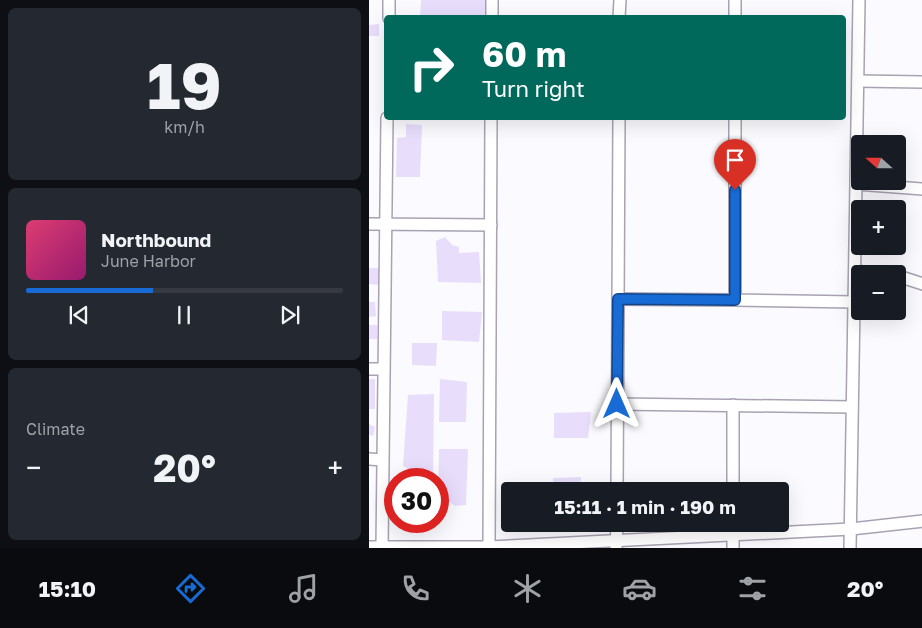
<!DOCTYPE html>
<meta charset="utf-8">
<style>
:root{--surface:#171b24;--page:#242831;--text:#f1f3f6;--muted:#9ea1a6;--line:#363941;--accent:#186ad4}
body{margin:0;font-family:"Golos Text",sans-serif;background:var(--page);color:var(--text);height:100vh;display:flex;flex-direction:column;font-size:19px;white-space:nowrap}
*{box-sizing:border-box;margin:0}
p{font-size:16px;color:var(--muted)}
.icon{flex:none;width:28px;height:28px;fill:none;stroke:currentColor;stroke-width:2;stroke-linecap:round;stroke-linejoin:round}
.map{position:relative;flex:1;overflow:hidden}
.panel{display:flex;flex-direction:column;gap:8px;padding:8px;background:#0d0f14;width:369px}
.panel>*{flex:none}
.banner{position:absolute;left:15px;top:15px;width:462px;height:105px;border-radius:5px;box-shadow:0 5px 20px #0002;background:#00695c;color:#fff;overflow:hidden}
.needle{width:32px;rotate:291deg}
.tools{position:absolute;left:482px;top:135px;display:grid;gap:10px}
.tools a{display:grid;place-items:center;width:55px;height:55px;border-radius:5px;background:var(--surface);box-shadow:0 5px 20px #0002;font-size:25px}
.speed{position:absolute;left:15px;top:468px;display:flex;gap:10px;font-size:25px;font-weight:700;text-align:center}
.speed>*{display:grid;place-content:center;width:65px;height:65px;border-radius:50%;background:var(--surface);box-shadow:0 5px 20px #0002;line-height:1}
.speed .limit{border:8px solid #d22;background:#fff;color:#111}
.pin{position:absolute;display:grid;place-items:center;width:42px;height:42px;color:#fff;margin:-51px -21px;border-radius:50% 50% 50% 0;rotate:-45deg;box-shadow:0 0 5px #0007}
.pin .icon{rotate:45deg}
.me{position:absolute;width:55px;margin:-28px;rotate:0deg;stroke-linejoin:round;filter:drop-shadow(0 0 4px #0008)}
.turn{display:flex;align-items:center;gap:18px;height:105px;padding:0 15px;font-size:22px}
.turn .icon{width:65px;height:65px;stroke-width:2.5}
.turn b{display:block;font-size:35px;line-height:42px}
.big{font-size:38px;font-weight:700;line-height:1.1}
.panel .widget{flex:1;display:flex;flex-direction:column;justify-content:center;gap:8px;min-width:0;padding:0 18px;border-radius:8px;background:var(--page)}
.panel .dial{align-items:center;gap:0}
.dial b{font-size:65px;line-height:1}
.song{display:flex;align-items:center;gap:15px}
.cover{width:60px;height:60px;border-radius:8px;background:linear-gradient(135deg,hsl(340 70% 55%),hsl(320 70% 35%))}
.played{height:5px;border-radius:2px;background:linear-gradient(90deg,var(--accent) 40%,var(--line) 40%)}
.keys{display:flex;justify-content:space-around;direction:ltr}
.heat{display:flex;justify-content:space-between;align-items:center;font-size:28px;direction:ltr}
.trip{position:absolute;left:132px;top:482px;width:288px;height:50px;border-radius:5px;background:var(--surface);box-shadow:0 5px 20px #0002;font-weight:700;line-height:50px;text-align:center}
.tab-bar{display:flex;height:80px;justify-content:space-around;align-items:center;background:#090b0e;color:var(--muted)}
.tab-bar .icon{width:35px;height:35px}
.tab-bar .active{color:var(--accent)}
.tab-bar b{font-size:22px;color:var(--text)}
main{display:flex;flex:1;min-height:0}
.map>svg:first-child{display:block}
</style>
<main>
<section class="panel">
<div class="widget dial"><b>19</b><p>km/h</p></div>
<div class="widget">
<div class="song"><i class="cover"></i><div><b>Northbound</b><p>June Harbor</p></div></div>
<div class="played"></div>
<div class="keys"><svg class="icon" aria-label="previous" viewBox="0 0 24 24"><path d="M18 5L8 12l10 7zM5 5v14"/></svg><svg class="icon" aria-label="pause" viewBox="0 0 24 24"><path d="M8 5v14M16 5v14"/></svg><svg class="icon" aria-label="next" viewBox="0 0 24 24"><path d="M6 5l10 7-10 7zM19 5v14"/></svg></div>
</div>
<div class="widget"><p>Climate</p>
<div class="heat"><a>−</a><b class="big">20°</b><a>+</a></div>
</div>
</section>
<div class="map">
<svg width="554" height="548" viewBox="0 0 554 548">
<rect width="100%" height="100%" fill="#fbfafe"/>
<!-- building -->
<g fill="#e8defc">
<path d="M52,0H118L117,18H51Z"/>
<path d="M10,24V36H0V25Z"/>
<rect x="54" y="118" width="22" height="2"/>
<path d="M37,124L53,125L51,177H27L28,138L37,137Z"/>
<path d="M76,237L83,245L90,247V253L110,252L112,283L69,282L67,241Z"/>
<path d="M0,268H12L11,285L0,284Z"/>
<path d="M0,302H6L7,316L0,317Z"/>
<path d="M73,311L113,312L110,342L73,340Z"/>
<rect x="0" y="325" width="8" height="14"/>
<path d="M43,343H68L67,366L43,365Z"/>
<rect x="0" y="379" width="6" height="30"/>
<path d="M71,379L98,382L97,422H70Z"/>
<path d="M65,394L64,479H46V474L38,475V468L34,466L39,395Z"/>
<path d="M222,412L219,438H185V413Z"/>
<path d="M0,424L6,427L4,436L0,435Z"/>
<path d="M70,449H99L97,505L86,506L76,499V503H69Z"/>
<path d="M212,477L211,491H184V478Z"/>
</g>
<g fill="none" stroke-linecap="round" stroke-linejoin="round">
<!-- street casing -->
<g stroke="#a8a2b3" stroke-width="14">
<g id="street">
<path d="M366,0V18"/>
<path d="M20,18V0"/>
<path d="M123,18V0"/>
<path d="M250,18L251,0"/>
<path d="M489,81L554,82"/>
<path d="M366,118V300L485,302"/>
<path d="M487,184L554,189"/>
<path d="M0,224L122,225"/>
<path d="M486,271L511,274"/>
<path d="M529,276L554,284"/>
<path d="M249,299L366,300"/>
<path d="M0,369H14"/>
<path d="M248,404L483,407"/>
<path d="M0,459L13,460"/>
<path d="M248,491L250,118"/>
<path d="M364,491V405"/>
<path d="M0,547H120L482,529L554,521"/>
<path d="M120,547L122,118"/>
<path d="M13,548L18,118"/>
<path d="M247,548L248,524"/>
<path d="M364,548V524"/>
<path d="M481,548L490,0"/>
</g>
</g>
<!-- street -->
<use href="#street" stroke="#fff" stroke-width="11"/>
</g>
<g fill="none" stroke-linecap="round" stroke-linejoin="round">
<!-- route casing -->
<g stroke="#10458a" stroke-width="12">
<path id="route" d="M248,404L249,299L366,300V190"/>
</g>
<!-- route -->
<use href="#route" stroke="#186ad4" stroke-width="9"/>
</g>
</svg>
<div class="tools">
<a><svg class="needle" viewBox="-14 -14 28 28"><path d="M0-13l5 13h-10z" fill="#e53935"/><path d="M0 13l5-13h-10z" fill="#9ea1a6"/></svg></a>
<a>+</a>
<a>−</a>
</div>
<div class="speed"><div class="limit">30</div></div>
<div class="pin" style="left:366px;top:190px;background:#d93025"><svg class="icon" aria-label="arrive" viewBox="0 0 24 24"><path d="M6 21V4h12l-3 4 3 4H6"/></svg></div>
<svg class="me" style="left:248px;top:404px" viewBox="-20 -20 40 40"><path d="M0-17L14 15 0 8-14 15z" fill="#186ad4" stroke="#fff" stroke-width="4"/></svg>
<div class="trip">15:11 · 1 min · 190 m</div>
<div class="banner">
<div class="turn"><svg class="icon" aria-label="right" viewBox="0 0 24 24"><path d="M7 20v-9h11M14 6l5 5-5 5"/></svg><div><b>60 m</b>Turn right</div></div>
</div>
</div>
</main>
<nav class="tab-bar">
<b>15:10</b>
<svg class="icon active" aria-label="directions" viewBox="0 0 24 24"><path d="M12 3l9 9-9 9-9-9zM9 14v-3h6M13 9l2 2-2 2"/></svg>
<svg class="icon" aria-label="music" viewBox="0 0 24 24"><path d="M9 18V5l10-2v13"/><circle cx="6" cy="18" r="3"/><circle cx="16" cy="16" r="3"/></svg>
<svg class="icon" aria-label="phone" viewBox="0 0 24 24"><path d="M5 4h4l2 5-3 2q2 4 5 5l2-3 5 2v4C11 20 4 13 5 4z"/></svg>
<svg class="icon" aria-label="climate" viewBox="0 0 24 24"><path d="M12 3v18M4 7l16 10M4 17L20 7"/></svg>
<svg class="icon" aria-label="car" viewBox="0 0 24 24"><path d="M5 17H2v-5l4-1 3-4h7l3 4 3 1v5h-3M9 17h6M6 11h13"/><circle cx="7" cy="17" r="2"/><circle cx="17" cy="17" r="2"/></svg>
<svg class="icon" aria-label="filters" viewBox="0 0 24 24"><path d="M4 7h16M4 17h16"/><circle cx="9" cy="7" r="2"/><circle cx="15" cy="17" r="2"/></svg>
<b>20°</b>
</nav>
